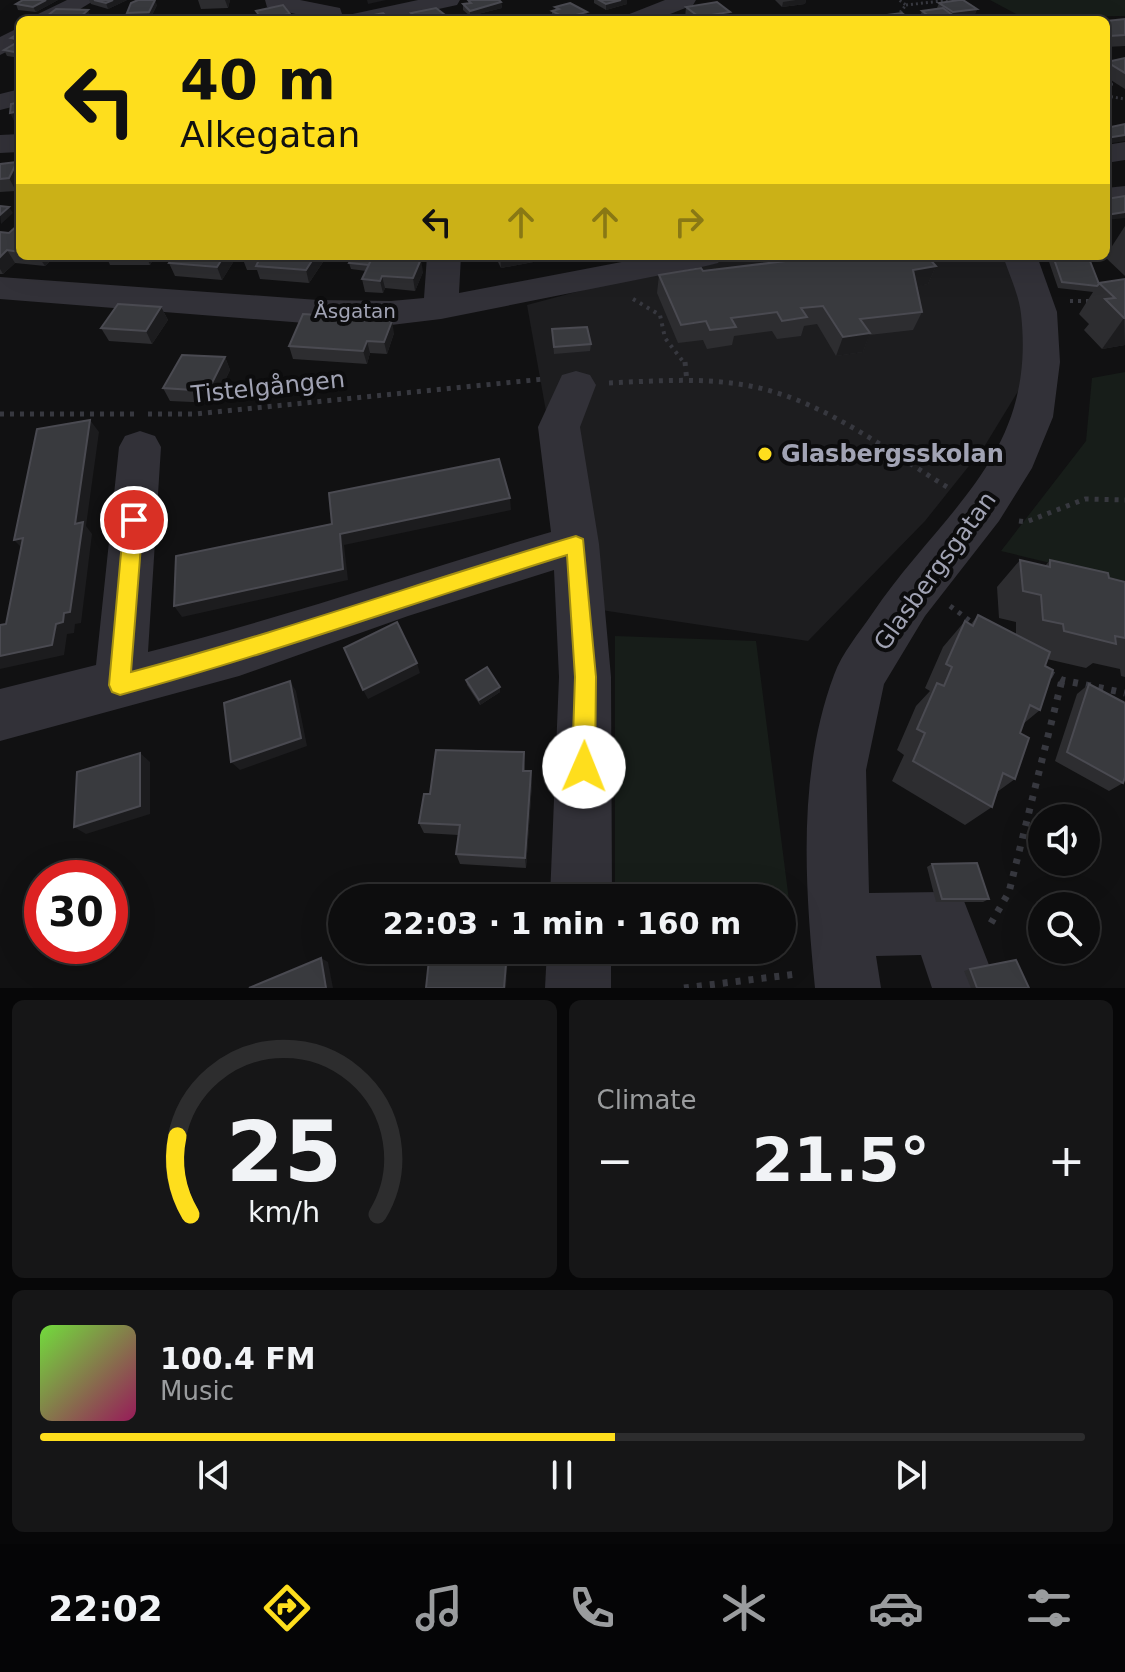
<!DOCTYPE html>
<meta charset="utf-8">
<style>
:root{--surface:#0d0d0e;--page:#161617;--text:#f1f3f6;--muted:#9a9c9e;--line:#2d2d2e;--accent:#fede1d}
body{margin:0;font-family:"DejaVu Sans",sans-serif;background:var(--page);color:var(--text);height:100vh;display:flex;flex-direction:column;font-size:30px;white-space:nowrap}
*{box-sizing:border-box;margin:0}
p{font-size:26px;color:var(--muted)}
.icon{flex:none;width:44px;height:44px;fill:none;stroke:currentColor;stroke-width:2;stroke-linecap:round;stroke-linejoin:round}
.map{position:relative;height:988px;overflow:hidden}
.panel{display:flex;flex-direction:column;gap:12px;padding:12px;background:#070708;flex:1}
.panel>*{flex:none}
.hud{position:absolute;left:16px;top:16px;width:1094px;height:244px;border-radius:12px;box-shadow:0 8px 32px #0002,0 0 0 2px var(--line);background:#fede1d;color:#111;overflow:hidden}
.tools{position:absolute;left:1028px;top:804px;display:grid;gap:16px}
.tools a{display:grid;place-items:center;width:72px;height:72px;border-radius:50%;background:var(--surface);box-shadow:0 8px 32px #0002,0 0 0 2px var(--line);font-size:40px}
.speed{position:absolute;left:24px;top:860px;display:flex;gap:16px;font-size:40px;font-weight:700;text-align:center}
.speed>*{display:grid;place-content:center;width:104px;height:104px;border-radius:50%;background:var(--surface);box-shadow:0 8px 32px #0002,0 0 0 2px var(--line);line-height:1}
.speed .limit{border:12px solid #d22;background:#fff;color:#111}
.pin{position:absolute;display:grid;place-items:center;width:68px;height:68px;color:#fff;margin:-34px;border:4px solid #fff;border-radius:50%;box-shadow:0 2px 8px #0007}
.me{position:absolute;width:88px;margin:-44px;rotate:1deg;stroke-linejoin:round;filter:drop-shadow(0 0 6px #0008)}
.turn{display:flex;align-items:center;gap:28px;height:168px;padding:0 32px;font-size:36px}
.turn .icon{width:104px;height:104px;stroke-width:2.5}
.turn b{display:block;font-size:56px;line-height:68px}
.lanes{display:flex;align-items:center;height:76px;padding:0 32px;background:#0003;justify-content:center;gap:40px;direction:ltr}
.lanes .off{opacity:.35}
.big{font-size:60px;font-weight:800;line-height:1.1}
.panel .tile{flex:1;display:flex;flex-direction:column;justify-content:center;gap:12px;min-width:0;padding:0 28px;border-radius:12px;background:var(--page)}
.panel .dial{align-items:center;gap:0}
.dial svg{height:208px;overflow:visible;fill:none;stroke:var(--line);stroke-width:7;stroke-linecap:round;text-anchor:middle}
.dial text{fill:var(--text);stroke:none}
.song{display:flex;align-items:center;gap:24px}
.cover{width:96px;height:96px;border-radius:12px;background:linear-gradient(135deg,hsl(100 70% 55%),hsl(330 70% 35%))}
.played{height:8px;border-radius:4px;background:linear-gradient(90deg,var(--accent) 55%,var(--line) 55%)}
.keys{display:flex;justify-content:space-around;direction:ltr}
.heat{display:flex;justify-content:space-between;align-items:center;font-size:44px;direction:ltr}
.panel .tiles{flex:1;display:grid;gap:12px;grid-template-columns:1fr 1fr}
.tile:last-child{grid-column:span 2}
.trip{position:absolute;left:328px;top:884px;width:468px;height:80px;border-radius:40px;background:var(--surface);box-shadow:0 8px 32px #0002,0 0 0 2px var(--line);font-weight:800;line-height:80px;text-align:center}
.dock{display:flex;height:128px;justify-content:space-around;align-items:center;background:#050506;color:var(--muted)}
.dock .icon{width:56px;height:56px}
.dock .selected{color:var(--accent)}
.dock b{font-size:36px;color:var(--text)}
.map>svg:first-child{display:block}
</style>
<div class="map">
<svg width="1125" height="988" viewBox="0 0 1125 988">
<rect width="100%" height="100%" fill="#111112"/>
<!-- built -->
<path fill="#1d1d1f" d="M711,256H1005L1023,304L1026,378L984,447L925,521L808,641L581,607L527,305Z"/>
<!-- green -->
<g fill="#171d19">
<path d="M990,0H1125V16L1022,17Z"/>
<path d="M1125,372V581L1001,551L1086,441L1092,378Z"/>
<path d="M615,636L756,641L793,932H782V898H615Z"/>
</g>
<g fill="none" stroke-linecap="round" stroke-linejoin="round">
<!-- path-far3 -->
<g stroke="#37383f" stroke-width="3" stroke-dasharray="2 3" stroke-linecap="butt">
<path d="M906,5L950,0"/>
<path d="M897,16L906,5L899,0"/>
<path d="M1106,85L1114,84"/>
<path d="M1106,96L1125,99"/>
</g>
<!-- path-far2 -->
<g stroke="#37383f" stroke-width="4" stroke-dasharray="3 5" stroke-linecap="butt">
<path d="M633,299L660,315L665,338L685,364"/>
<path d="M1070,301H1092"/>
</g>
<!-- path-far1 -->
<g stroke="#37383f" stroke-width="5" stroke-dasharray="4 6" stroke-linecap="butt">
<path d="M685,362L687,382"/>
<path d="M609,383C655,381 704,377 750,386C824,400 889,452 952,490"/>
<path d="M0,414H134"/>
<path d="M148,414H195L544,379"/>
<path d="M1019,521L1026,522L1085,499L1125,500"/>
<path d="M950,606L977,626"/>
</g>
<!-- path -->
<g stroke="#37383f" stroke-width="7" stroke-dasharray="5 8" stroke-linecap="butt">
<path d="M1049,673L1062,680L1125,693"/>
<path d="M991,923L1009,892L1062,680"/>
<path d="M684,988L797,974"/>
</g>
<!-- minor -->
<g fill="#323138" fill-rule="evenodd">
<path d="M67,0H95L62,20H32L36,15Z"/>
<path d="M265,0H300L340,8L344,20H320L267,7Z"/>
<path d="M418,0H460L457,5L388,20H344L348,15Z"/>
<path d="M665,0H696L693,5L655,20H623L627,15Z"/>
<path d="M20,27V45L0,55V37Z"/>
<path d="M20,89V105L0,110V94Z"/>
<path d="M20,134V152L0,153V135Z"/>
<path d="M1125,142V160L1106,163V145Z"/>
<path d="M1125,186V204L1106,206V188Z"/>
<path d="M427,256H461L459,293L653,256H723L718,263L706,266L441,319L391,325L318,324L0,299V277L318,300L391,301L424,298Z"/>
<path d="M1003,256H1037L1057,312L1060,362L1053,417L1032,468L999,521L925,616L884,684L866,770L869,893L942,892L964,901L998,988H932L921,955L876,956L881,988H815C805,886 797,774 834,675C842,653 859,633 872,614C942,510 1037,456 1021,314C1019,295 1009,274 1003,256Z"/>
<path d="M576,371L590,375L596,385L580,427L599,544L611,677L612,898H550L559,677L554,570L408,616L239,676L0,741V689L96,665L119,447L125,436L140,431L155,436L161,447L148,652C284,618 417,571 551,532L538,427L562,375Z"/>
<path d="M547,950H611V988H545Z"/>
</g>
</g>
<!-- wall -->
<g fill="#2d2d30">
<path d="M58,0L36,12L18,10L16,4Z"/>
<path d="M89,0H127L108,9L91,4Z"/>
<path d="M198,0H230L228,8L201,9Z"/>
<path d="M468,0L501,2L502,8L470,16L463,10V4L468,3Z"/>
<path d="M594,0H627V4L606,10L594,3Z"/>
<path d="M775,0H806L805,4L782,7Z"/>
<path d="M939,3L977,9L975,14L956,17L959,20H919L922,11L937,8Z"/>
<path d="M157,5L151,17L129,19L127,13Z"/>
<path d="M555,7L587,17L578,20H558L552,17V11L556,10Z"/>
<path d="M686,7L729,20H687L685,18Z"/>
<path d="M1125,19V46L1106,47V21Z"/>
<path d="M20,33V58L7,56L4,50L14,44L11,38Z"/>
<path d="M1125,58V89L1106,77L1107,62Z"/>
<path d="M0,164L20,167V183L16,191L0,192Z"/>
<path d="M20,224V256H55L45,266L15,263L3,274H0V232L9,233Z"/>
<path d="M1125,226V276L1105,257Z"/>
<path d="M106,256H155L150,265H110Z"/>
<path d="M237,256L222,280L175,276L169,263Z"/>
<path d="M327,256L309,283L260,279L257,270H247L242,257Z"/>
<path d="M353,256H397L423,272L415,291L385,288L383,293L365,292L362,279L366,271L351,269L349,263Z"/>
<path d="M495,256H544V260L501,268Z"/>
<path d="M790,256H927L936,266L928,284L917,286L922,312L913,330L869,335L863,352L836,356L817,324L804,326L801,336L777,339L772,331L734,336L732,345L707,349L703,340L678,343L657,293L659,275L789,261Z"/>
<path d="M1047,256H1088L1099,284L1125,279V345L1102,349L1084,330L1089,324L1079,314L1093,292L1058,288Z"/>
<path d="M161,307L168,320L152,344L109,341L101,328Z"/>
<path d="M350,320L394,333L387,354L370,353L367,364L293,359L289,346Z"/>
<path d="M552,329L591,344L590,351L554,354Z"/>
<path d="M225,357L230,370L214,403L170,401L163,388Z"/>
<path d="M1020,560L1045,566L1050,560L1109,578L1125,582V677L1121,676L1120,669L1093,663L1086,668L1047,659L1045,666L1040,710L1023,724L1020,733L1015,779L997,792L992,807L965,825L892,781L904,755L897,750L916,706L930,691L925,688L943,647L965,621L971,624L978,615L1016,634V622L999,618L997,587Z"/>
<path d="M466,680L500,687V692L480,705L467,685Z"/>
<path d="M1089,684L1123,783L1109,791L1055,761L1077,694Z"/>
<path d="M524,752L525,771L532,783L526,868L460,864L456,854L458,835L424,833L419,823L430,794Z"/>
<path d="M932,864L989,899L983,902H936L927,867Z"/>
<path d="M970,969L1029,988H971L964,971Z"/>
</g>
<!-- shaded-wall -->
<g fill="#1c1c1e">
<path d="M46,0H58L36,12L33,7Z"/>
<path d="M113,0H127L108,9L106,3Z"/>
<path d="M155,0L157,5L151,17L149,12Z"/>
<path d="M225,0H230L228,8Z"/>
<path d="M367,0H386L368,4Z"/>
<path d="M621,0H627V4L606,10V4Z"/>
<path d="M796,0H806L805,4L782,7L783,2Z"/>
<path d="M501,2L502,8L470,16V11Z"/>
<path d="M977,9L975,14L951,18L953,12Z"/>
<path d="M88,10L92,20H77Z"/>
<path d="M587,12V17L578,20H565V18Z"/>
<path d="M730,12L729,20H699V17Z"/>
<path d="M290,14L291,19L287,20L262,19Z"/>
<path d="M445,15V20H423Z"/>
<path d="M20,111V124L16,125L10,113Z"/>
<path d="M1125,135V141L1106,144V138Z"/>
<path d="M17,162L20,167V183L16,191L9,178Z"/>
<path d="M9,207L13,213L1,224L0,215Z"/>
<path d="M1125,212V218L1106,220V215Z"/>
<path d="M7,250L15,263L3,274L0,269V257Z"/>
<path d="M38,256H55L45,266Z"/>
<path d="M146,256H155L150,265Z"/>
<path d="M224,256H237L222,280L217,267Z"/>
<path d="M315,256H327L309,283L306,270Z"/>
<path d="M500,256H544V260L501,268Z"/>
<path d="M421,259L423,272L415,291L413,278Z"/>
<path d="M936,266L928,284L906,289L913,270Z"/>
<path d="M382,276L385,288L383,293L380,281Z"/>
<path d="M161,307L168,320L152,344L146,331Z"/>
<path d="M1124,318L1125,345L1102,349Z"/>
<path d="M392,321L394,333L387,354L384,342Z"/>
<path d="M870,333L863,352L836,356L843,337Z"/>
<path d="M367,341L370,353L367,364L363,351Z"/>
<path d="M225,357L230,370L214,403L208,391Z"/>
<path d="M90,420L99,432L86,526L92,534L81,623L75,624L74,633L67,634L64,655L0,669V656L56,624L75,524Z"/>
<path d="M510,498L511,510L344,545L348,580L182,617L174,606L340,534Z"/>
<path d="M23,538L25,551L14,540Z"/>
<path d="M417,663L420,673L368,699L363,690Z"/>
<path d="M290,681L296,691L307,746L240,770L231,762Z"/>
<path d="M500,687V692L480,705L479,700Z"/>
<path d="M140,753L150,762V814L86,834L74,827Z"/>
<path d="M531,771L532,783L526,868L525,858Z"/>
<path d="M507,952L508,956L506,988H504Z"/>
<path d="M321,958L328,962L333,988H326Z"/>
</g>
<!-- building -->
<g fill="#393a3e" stroke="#4a4a51" stroke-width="2">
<path d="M23,0H46L33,7L16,4Z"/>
<path d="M94,0H113L106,3Z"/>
<path d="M138,0H155L149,12L127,13L131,3Z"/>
<path d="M468,0H499L501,2L470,11L463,4L471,3Z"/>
<path d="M599,0H621L606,4Z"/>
<path d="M959,0H963L977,9L953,12L939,3Z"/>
<path d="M717,2L730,12L699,17L686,7Z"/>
<path d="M570,3L587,12L565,18L552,11L559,9L555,7Z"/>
<path d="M283,5L290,14L262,19L256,11Z"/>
<path d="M436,8L445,15L419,20L411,13Z"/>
<path d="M943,8L959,20H934L922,11Z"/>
<path d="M56,9L88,10L77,20H42Z"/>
<path d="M383,13L390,20H350Z"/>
<path d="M902,13L911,20H886L880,16Z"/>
<path d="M231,16L234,20H211Z"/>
<path d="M1125,19V35L1109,36L1106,33V24L1108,23L1106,21Z"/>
<path d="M20,33V40L11,38Z"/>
<path d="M16,43L20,44V53L4,50Z"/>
<path d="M1125,58V73L1107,62Z"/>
<path d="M20,102V111L10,113L11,104Z"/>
<path d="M1125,124V135L1106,138V128Z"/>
<path d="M17,162L9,178L0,179V164Z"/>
<path d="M1125,196V212L1106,215V199Z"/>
<path d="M0,206L9,207L0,215Z"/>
<path d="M19,224H20V252L7,250L0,257V232L9,233Z"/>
<path d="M174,256H224L217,267L169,263Z"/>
<path d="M243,256H315L306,270L256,266L260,258L242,257Z"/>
<path d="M353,256H373L369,265L349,263Z"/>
<path d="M373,256H393L421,259L413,278L382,276L380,281L362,279Z"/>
<path d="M792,256H927L936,266L913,270L922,312L860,319L870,333L843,337L823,306L801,308L807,317L782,321L777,312L731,318L736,327L710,330L706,321L681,325L659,275L701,268L703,271L794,260Z"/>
<path d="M1053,256H1088L1099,284L1097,286L1062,282Z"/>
<path d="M1125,279V318H1124L1105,299L1115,298L1099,283Z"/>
<path d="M118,304L161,307L146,331L101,328Z"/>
<path d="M303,314L349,317L347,320L392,321L384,342L367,341L363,351L289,346Z"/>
<path d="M587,327L591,344L554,347L552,329Z"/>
<path d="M182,355L225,357L208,391L163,388Z"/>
<path d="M90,420L75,524L83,522L70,612L64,613L63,622L56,624L52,645L0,656V625L6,624L23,538L14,540L37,429Z"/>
<path d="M499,459L510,498L340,534L343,569L174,606L176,556L332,524L329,493Z"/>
<path d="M1020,560L1050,567V560L1108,573L1109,578L1125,582V638L1115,636L1116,644L1064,631L1063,624L1043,620L1041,595L1023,591Z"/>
<path d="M978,615L1050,652L1045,666L1053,670L1040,710L1030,705L1020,733L1029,738L1015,779L1003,773L992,807L913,761L925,733L917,729L937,683L944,686L952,667L946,664L965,621L973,626Z"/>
<path d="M397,622L417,663L363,690L344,648Z"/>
<path d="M487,667L500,687L479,700L466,680Z"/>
<path d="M290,681L301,738L231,762L224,703Z"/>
<path d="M1089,684L1125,703V777L1123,783L1067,752Z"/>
<path d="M436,750L524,752L523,771H531L525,858L456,854L460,825L419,823L424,794H430Z"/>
<path d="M140,753V806L74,827L77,772Z"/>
<path d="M977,863L989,899H942L932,864Z"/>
<path d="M437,892L516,896V898H436Z"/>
<path d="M430,950H512V952H507L504,988H426Z"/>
<path d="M321,958L326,988H249Z"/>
<path d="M1016,960L1029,988H977L970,969Z"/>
</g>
<!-- route -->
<path fill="#fede1d" stroke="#a59013" stroke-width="2" d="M134,513L140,515L143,520L131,672C281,632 428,580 576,536L583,539L596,677L595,767L592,775L584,778L576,775L572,767L575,677L567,555C418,601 271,654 120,695L112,692L109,685L124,520L127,515Z"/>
<!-- markers -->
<circle fill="#fede1d" stroke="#0c0c0d" stroke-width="3" cx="765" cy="454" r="8"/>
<g text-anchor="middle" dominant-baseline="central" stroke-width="8" stroke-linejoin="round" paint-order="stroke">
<!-- far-street labels -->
<g font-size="20" fill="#a1a3b4" stroke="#0c0c0d">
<text x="355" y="311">Åsgatan</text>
</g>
<!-- street labels -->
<g font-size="24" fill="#a1a3b4" stroke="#0c0c0d">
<text transform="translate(268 387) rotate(-6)">Tistelgången</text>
<text transform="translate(935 571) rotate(-54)">Glasbergsgatan</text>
</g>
<!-- poi labels -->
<g font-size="24" font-weight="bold" fill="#a1a3b4" stroke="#0c0c0d" text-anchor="start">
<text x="781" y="454">Glasbergsskolan</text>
</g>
</g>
</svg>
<div class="tools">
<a><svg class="icon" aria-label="sound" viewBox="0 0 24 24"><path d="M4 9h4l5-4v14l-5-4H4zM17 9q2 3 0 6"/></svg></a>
<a><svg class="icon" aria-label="search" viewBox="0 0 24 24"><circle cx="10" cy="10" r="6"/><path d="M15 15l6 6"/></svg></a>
</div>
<div class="speed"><div class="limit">30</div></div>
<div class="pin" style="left:134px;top:520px;background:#d93025"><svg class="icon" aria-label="arrive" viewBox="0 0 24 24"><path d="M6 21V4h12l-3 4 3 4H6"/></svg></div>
<svg class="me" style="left:584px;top:767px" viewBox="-20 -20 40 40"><circle r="19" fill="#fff"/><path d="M0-13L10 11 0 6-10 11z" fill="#fede1d"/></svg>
<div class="trip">22:03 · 1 min · 160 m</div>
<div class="hud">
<div class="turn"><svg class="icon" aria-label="left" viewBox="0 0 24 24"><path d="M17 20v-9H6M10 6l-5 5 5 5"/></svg><div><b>40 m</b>Alkegatan</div></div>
<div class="lanes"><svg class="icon" aria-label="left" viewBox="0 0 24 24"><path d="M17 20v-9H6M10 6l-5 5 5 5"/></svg><svg class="icon off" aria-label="ahead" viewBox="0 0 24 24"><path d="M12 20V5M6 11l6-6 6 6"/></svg><svg class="icon off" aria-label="ahead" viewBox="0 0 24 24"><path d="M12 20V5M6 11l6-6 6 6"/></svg><svg class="icon off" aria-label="right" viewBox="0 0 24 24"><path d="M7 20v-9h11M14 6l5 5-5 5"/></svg></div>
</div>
</div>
<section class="panel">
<div class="tiles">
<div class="tile dial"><svg viewBox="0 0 100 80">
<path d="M14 69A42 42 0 1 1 86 69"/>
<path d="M14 69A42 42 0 0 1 9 39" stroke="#fede1d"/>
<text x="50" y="56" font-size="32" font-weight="700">25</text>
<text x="50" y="72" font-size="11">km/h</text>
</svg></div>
<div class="tile"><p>Climate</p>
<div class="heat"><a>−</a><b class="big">21.5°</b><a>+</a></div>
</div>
<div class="tile">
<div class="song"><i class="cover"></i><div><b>100.4 FM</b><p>Music</p></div></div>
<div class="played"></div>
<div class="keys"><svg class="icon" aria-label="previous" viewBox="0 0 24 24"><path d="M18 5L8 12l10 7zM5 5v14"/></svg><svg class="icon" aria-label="pause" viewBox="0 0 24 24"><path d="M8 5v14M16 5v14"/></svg><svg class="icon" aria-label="next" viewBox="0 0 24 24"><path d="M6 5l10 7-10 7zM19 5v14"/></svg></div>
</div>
</div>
</section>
<nav class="dock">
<b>22:02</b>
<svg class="icon selected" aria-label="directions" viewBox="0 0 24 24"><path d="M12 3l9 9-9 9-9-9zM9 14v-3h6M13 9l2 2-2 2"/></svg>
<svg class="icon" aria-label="music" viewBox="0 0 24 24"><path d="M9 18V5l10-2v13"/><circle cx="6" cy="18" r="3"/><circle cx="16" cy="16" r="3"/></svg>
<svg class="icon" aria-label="phone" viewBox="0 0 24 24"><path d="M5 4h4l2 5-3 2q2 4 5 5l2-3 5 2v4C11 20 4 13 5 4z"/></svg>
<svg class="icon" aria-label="climate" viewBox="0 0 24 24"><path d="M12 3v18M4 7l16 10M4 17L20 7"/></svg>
<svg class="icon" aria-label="car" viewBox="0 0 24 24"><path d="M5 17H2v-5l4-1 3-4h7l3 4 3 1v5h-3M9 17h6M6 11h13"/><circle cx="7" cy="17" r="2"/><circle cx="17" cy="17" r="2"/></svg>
<svg class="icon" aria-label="filters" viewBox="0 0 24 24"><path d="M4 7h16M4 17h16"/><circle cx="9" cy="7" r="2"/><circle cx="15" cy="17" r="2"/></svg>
</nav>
